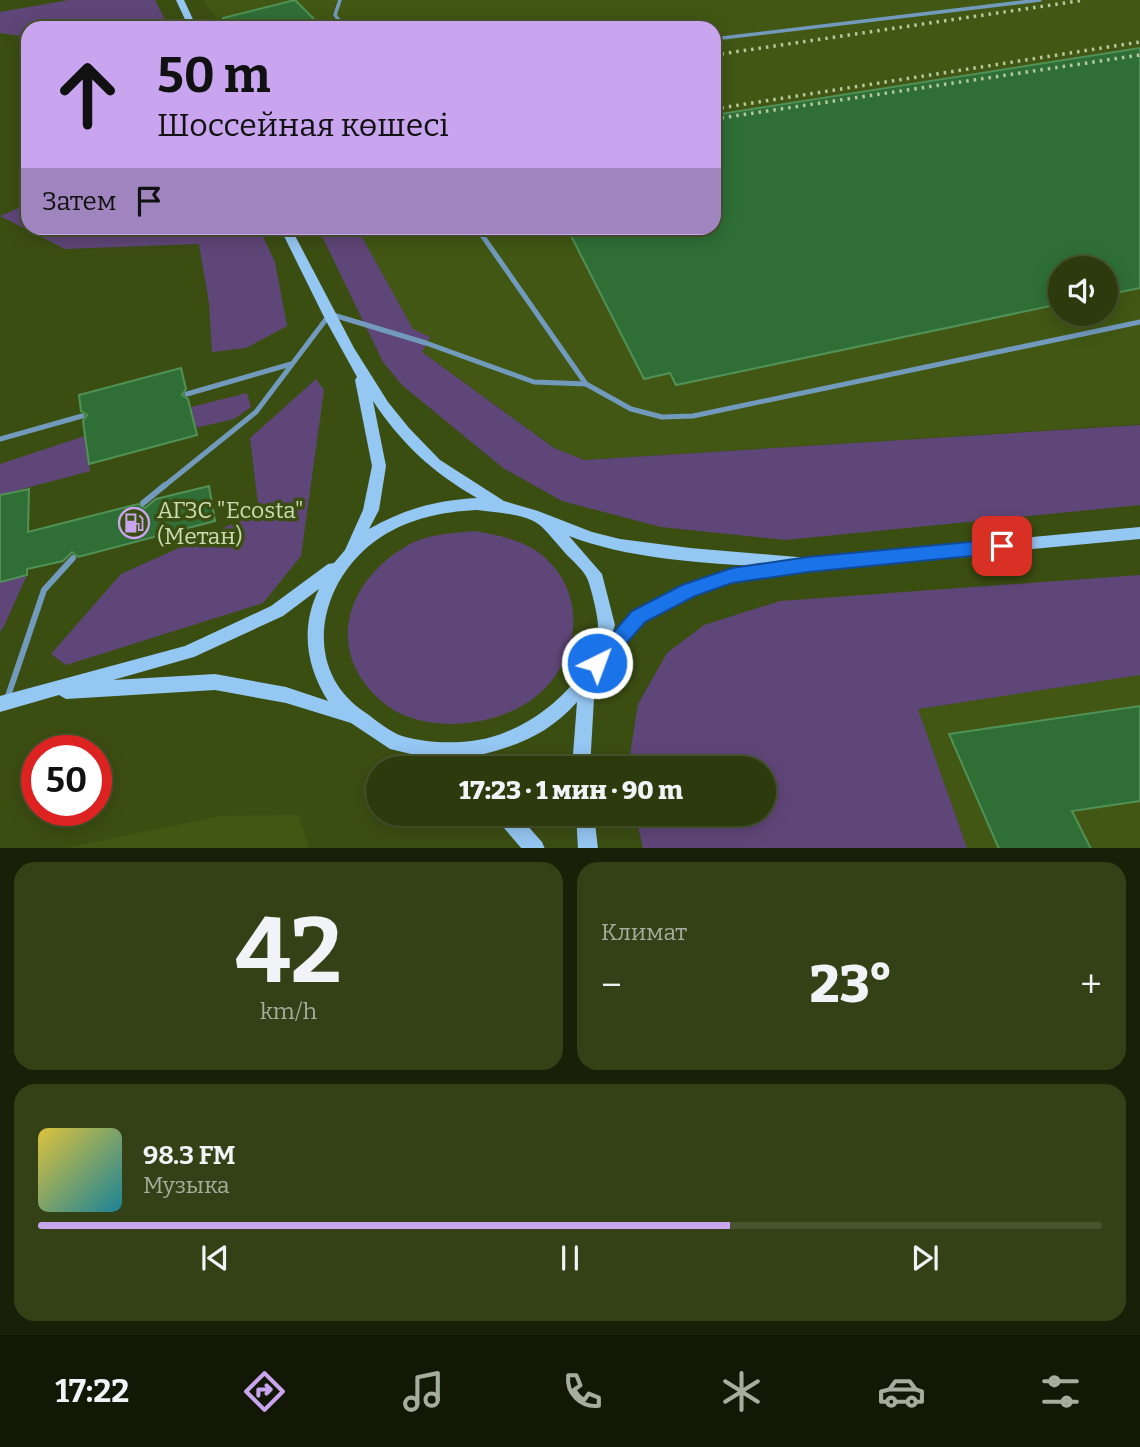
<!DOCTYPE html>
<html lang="ru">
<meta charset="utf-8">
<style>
:root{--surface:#2c3a0e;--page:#344117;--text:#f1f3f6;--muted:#a6ad9e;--line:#48542e;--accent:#c8a5ee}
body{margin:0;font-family:Bitter,serif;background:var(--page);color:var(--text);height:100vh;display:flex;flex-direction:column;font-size:26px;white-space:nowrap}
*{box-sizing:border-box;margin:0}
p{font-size:23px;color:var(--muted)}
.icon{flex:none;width:38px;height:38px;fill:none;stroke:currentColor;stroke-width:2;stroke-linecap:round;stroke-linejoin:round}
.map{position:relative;height:848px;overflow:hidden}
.side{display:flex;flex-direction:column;gap:14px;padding:14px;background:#182008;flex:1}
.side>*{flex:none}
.hud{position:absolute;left:21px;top:21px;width:700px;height:214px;border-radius:21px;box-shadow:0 4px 18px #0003,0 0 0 2px var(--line);background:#c8a5ee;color:#111;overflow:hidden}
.fabs{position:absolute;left:1048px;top:256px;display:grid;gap:14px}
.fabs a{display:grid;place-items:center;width:70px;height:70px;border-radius:50%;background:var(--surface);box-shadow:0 4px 18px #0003,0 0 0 2px var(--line);font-size:35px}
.speed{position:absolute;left:21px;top:735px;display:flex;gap:14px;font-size:35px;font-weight:700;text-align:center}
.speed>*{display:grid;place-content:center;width:91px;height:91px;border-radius:50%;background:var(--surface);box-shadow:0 4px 18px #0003,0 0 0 2px var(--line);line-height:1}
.speed .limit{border:10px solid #d22;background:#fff;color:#111}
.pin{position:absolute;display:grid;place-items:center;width:60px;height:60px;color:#fff;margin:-30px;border-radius:14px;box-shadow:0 4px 10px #0006}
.me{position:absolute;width:77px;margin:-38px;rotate:42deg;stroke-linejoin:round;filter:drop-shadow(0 0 5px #0008)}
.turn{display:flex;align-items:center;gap:24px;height:147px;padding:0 21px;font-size:32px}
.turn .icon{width:91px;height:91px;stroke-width:2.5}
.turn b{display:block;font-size:49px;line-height:60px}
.then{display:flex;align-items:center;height:66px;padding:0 21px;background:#0003;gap:14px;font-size:26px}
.big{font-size:52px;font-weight:800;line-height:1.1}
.side .card{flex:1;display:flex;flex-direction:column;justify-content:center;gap:10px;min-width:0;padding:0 24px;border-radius:21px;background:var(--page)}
.side .dial{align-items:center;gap:0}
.dial b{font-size:91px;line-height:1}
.song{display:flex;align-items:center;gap:21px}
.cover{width:84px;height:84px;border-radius:10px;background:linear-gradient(135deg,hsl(50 70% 55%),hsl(190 70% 35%))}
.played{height:7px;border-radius:4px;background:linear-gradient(90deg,var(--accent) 65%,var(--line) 65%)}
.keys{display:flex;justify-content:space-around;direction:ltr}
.heat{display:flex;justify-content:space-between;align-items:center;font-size:38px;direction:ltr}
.side .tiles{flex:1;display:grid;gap:14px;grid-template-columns:1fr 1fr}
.card:last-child{grid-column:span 2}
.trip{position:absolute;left:366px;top:756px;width:410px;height:70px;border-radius:35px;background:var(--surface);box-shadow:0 4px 18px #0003,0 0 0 2px var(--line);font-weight:800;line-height:70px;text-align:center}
.tab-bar{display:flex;height:112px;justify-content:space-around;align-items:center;background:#121706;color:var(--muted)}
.tab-bar .icon{width:49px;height:49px}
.tab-bar .selected{color:var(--accent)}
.tab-bar b{font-size:32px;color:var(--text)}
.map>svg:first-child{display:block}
</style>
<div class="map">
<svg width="1140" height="849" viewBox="0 0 1140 849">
<rect width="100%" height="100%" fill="#3b4e12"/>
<!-- built -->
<g fill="#415713" fill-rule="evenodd">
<path d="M203,0H1140V424L584,460L555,448L421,351L413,330L357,228H714V28H222ZM1060,268H1106V313H1060Z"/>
<path d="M1140,675V848H967L918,709Z"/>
<path d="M299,815L309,848H65L221,816Z"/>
</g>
<!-- green -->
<g fill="#5f4678">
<path d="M69,0H155L169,28H28V37L0,33V12Z"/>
<path d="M28,204V228H259L275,262L287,326L246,348L212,352L209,303L199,244L65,249L0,216Z"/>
<path d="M318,228H357L413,329L430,337L422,352L554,448L584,460L1140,425V505L785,540L661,527L562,501L503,468L402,385L383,362Z"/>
<path d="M316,379L324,390L301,556L263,603L66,665L51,654L121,574L259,512L250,438Z"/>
<path d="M247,393L251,407L234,419L195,428L191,407Z"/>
<path d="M85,436L90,471L0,495V464Z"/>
<path d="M475,531C496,535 516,538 535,550C597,592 579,679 516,709C496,719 476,723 454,724C430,724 404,719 385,704C323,654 344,582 408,545C428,534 452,533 475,531Z"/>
<path d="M27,575L4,626L0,632V582Z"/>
<path d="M1140,575V675L918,709L967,848H643L635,814H763V768H628L638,704L667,653L704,625L780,601Z"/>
</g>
<!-- building -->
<g fill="#2f6f36" stroke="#519156" stroke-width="2">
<path d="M295,0L323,28H224L223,18Z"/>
<path d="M1140,48V288L1106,295V268H1060V304L676,385L670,373L644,379L567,228H714V115Z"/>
<path d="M181,368L186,389L182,395L188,399L197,435L89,464L83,421L87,415L81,411L79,395Z"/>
<path d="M209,486L215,521L78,557L72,552L63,561L27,569V575L0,582V495L29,489L28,532L138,504L145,508L156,499Z"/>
<path d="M1140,706V801L1072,811L1091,849H999L949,734Z"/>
</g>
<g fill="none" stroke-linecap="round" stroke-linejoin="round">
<!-- lane-far2 -->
<g stroke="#729abd" stroke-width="3.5">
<path d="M340,0L335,15L345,28"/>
<path d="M714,39L1040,0"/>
</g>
<!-- lane-far1 -->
<g stroke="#729abd" stroke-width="5">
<path d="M477,228L586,384"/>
<path d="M187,394L291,364"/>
<path d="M0,439L82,416"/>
<path d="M163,487L256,412L330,314L426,343L534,382L586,384L631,409L662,417L693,416L1140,322"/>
</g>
<!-- lane -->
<g stroke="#729abd" stroke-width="6">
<path d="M143,503L165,485"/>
<path d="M7,699L44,590L73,558"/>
</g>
<!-- secondary -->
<g fill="#95c7f3" fill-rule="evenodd">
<path d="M176,0H184L197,28H189Z"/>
<path d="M280,228H291L354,348L388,402L409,428L440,460L504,501L538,511L592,532L620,539L690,548L809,558L1140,527V539L809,570L732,583L693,595L644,622L602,666L595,681L590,768H572L577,702C543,741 501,751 452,761L457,768H432L411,754L390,749L351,723L286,703L215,690L66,699L59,695L0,712V696L185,646L271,606L328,564L334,563L345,550L363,510L372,466L355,380L357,377L325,319ZM373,401C402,444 432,472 477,498C437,500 404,509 369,529L379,510L386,466ZM476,510C494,512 529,514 542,527C550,535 558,545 566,554C573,561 583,570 587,578C591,587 598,616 598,625C598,631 594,639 592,645C589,653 588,663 583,670C565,697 536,720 506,732C476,745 433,745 402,736C390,732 377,721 366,713C298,669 319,577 381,537C411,518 441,512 476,510ZM569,536C627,558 691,562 753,566L732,569L682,585L632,612L612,634L615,625L602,574ZM319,589C300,627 306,666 328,701L286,687L215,674L113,680L194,657L283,616Z"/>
<path d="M496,814H517L542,842L545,849H522L498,821Z"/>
<path d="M576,814H594L598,849H578Z"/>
</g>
<!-- rail -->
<g stroke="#b5c79d" stroke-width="3.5" stroke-dasharray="2.5 5" stroke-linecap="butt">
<path d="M714,55L1085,0"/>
<path d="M714,109L1140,42"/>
<path d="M714,119L1140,55"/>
</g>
</g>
<!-- route -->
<path fill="#1a73e8" stroke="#114b97" stroke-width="2" d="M1002,539L1008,541L1011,546L1008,551L1002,553L808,572L732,583L695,596L645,622L604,669L597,671L590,669L587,663L632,611L682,585L732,568L808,557Z"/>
<!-- icons -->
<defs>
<g id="fuel-ring" transform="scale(1.575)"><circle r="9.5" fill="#3b4e12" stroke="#c8a5ee" stroke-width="1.5"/><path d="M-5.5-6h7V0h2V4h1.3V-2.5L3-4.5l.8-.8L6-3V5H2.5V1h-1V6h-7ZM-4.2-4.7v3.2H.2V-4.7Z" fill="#c8a5ee"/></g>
</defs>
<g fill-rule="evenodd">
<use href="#fuel-ring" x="134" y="523"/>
</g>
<g text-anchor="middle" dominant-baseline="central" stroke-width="7" stroke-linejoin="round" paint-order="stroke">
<!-- poi labels -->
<g font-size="23" fill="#cbdcb5" stroke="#3b4e12" text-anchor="start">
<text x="157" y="510">АГЗС "Ecosta"<tspan x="157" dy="26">(Метан)</tspan></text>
</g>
</g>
</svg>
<div class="fabs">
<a><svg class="icon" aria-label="sound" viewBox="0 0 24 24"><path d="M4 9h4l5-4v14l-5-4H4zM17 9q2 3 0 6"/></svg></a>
</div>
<div class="speed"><div class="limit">50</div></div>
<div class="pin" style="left:1002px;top:546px;background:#d93025"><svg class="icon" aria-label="arrive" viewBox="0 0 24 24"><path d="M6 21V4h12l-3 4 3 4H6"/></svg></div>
<svg class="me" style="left:597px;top:663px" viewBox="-20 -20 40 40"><circle r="17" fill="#1a73e8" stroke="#fff" stroke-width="3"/><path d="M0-11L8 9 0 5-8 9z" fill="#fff"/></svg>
<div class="trip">17:23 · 1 мин · 90 m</div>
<div class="hud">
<div class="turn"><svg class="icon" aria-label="ahead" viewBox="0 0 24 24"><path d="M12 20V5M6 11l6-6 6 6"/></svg><div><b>50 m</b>Шоссейная көшесі</div></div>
<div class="then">Затем<svg class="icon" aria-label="arrive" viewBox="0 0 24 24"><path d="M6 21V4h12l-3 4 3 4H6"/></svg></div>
</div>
</div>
<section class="side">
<div class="tiles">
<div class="card dial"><b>42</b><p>km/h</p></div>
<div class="card"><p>Климат</p>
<div class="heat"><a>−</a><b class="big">23°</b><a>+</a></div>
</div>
<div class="card">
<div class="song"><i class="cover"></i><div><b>98.3 FM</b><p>Музыка</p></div></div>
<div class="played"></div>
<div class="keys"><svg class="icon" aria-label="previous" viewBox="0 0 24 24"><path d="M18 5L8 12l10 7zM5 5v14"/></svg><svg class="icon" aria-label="pause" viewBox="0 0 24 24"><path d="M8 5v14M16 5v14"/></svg><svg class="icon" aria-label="next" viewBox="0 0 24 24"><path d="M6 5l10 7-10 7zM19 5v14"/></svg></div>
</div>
</div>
</section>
<nav class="tab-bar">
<b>17:22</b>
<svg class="icon selected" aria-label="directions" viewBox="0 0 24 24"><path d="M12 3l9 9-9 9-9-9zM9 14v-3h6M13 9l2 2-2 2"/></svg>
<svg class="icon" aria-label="music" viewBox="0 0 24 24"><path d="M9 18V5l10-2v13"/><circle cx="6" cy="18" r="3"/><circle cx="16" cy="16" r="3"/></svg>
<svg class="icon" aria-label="phone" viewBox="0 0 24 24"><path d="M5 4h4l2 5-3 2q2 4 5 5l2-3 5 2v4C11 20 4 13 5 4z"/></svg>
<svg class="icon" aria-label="climate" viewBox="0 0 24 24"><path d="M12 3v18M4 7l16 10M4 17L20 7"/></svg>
<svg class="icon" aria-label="car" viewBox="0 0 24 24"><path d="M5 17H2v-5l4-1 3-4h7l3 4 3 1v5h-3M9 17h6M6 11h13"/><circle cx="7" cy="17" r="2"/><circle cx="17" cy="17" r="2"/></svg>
<svg class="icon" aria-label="filters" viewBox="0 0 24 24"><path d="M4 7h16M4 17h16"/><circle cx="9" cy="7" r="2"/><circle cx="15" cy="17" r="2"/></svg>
</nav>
